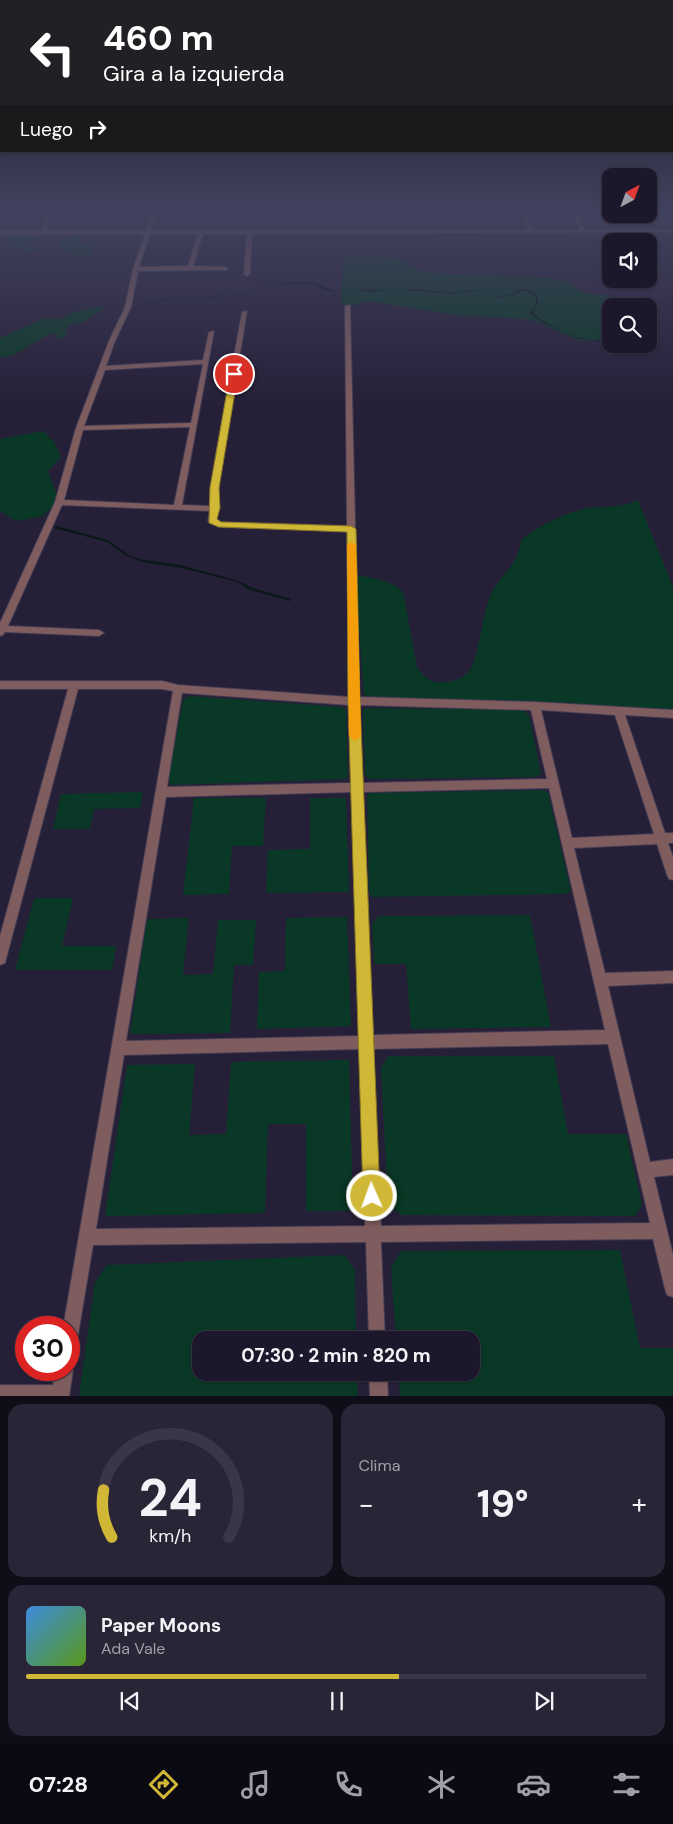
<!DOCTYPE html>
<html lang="es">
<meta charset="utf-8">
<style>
:root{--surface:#1c172a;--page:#292436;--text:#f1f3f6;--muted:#a09fa8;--line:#3a3647;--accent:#d1b736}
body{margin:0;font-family:"DM Sans",sans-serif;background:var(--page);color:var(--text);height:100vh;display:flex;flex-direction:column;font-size:19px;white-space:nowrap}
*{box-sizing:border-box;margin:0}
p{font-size:16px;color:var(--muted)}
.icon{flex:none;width:28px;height:28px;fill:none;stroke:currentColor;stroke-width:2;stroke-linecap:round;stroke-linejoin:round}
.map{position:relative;height:1396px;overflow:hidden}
.panel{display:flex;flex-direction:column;gap:8px;padding:8px;background:#0f0d17;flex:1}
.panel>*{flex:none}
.guide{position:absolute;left:0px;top:0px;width:674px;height:152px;box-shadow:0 1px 4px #0004,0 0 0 1px var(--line);background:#202124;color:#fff;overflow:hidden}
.needle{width:32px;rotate:41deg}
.controls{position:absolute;left:602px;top:168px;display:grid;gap:10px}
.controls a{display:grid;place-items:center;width:55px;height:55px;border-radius:10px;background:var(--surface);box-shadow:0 1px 4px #0004,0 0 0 1px var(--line);font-size:25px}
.speed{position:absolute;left:15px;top:1316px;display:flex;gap:10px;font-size:25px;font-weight:700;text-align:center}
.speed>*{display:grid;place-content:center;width:65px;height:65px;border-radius:50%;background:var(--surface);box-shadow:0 1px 4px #0004,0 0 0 1px var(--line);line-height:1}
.speed .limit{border:8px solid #d22;background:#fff;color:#111}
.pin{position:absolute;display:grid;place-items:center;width:42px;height:42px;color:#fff;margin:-21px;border:2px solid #fff;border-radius:50%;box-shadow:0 1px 5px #0007}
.me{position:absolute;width:55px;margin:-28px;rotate:358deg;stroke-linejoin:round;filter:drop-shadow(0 0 4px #0008)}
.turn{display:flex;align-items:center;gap:18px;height:105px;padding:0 20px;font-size:22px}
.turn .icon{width:65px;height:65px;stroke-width:2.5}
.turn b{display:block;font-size:35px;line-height:42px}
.then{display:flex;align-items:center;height:48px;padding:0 20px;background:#0003;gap:10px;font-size:19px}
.big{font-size:38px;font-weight:700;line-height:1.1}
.panel .card{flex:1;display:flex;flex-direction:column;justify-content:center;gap:8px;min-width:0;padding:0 18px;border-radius:15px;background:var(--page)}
.panel .dial{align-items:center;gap:0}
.dial svg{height:130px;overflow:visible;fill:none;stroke:var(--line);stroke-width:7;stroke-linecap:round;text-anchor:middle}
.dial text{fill:var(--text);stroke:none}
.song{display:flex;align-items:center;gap:15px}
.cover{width:60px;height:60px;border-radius:8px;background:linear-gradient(135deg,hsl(210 70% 55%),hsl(90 70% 35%))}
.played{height:5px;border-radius:2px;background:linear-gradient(90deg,var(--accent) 60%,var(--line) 60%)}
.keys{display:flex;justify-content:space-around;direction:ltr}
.heat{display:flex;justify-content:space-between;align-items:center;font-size:28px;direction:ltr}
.panel .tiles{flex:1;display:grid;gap:8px;grid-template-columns:1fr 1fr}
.card:last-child{grid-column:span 2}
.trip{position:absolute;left:192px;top:1331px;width:288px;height:50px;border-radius:15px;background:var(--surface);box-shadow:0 1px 4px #0004,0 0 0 1px var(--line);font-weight:700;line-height:50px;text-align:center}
.dock{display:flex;height:80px;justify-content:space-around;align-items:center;background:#0b0911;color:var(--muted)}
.dock .icon{width:35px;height:35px}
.dock .active{color:var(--accent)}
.dock b{font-size:22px;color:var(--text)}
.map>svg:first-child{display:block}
</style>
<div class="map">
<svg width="673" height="1397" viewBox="0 0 673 1397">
<rect width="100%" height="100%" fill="#261f38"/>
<!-- green -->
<g fill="#0a3826">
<path d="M7,235H41L35,239L36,243L25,244L33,248L44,250C34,252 15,249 8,245L9,243L4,242Z"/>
<path d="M73,235L86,236L79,241V243L85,245L92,240L103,242L93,247L91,254L73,256L71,255L73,250L84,249L79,247L66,251L56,243L70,238L68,236Z"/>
<path d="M343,257H385L400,259L417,270L430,273L549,278L569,282L578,290L589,294L607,295L633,301L634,306H611V339L580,341L538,322L525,319L456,315L369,301L349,307L341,302Z"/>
<path d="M100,307L104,309C87,318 88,323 68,324L66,336L56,340L59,335L51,333L14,355L0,358V338L44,318L60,319L75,312Z"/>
<path d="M43,431L55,443L61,457L48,471L59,501L43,516L16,521L0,511V439Z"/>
<path d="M638,500L673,587V710L368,698L364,694L355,575C372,578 390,579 403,592L417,667C425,678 431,684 445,682C456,681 465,678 471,668C478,658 483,613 490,597C498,575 518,568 521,540C538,526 566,512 588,508C605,506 623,508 638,500Z"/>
<path d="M189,696L342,707L346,710L348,777L344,779L172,785L168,781L183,700Z"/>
<path d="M367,708L523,710L529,715L541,774L536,777L369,779L365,775L363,710Z"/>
<path d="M543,790L548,793L571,891L566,894L372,897L369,893L367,796L370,793Z"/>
<path d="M143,792L140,808L94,809L90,829H53L61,794Z"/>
<path d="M194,798H266L263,846H232L229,894L183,895Z"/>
<path d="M310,798H346L349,892L266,893L268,850L310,849Z"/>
<path d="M34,898H73L62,946H116L112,970H15Z"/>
<path d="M530,915L551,1027L411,1029L406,964H374L372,923L379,916Z"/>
<path d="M347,917L351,1026L257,1029L259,972L285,971L286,918Z"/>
<path d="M189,918L183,975L213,974L218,920H256L253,965H234L230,1033L130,1034L147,919Z"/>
<path d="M388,1056H554L568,1134H626L642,1205L635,1216L402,1215L388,1205L381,1068Z"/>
<path d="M349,1060L353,1211H306V1124H268L265,1213L105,1216L127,1065L195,1064L189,1135L226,1134L231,1062Z"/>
<path d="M620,1250L640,1348H673V1396H400L398,1373L471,1372V1340H396L391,1267L401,1251Z"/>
<path d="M345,1255L355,1270L356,1340H201V1372L357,1373L358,1396H79L95,1282L107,1265Z"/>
</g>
<!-- water -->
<g fill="#0a1818">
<path d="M296,282H312L333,290L416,289L457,293L469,290H485L500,297L517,292L519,289H527L537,295L538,303L533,311C536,321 573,336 584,339C593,341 604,340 611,343L580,339L541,322L530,313L536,303V296L522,289L519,293L499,298L488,291L482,290L455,294L393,289L369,292L351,289L329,291L311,284H298L265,286L240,295L229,293L215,298H174L133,306L169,298L213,297L229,293L241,294L265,286Z"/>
<path d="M56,526L108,540L130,556L144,560L180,565L239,581L253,588L291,599L290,601L247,589L238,582L181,568L142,562L127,556L107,542L54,528Z"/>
</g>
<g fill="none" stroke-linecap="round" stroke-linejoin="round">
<!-- minor casing -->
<g stroke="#423b53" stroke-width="2">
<g id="minor">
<path d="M47,212H51L47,231H146L153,212H157L151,231L528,230L522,212H526L533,230H580L571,212H576L585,230H673V232L252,234L250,274L247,276L244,274L247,234H203L193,266L225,267L227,268V270L138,271L131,307L115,341L106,366L203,360L209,332L214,331L182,505L211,506L210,488L242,312L247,311L218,488L219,509L216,520L220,522L347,526L345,306L350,305L359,697L535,702L673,710V718L625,715L665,833H673V843H668L673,857V880L669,879L667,875L657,844L574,848L605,973L673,971V983L608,986L650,1162L673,1159V1175L654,1177L673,1255V1297L667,1295L665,1289L653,1239L381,1242L385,1340H369L366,1242L93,1245L77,1341L75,1347L69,1349V1328H63L173,691L162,689H78L6,959L5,963L0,965V936L68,689H0V681H162L178,685L349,697L347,531L219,527L208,521L210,511L62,505L8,626L99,630L104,633L99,636L5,632L3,635L0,636V623L55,502L76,428L109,341L125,307L133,269L145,234L0,235V231H42ZM150,234H198L188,266L139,267ZM203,364L191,423L84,426L105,370ZM190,427L174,505L64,500L83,430ZM182,693L349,705L351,783L167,787ZM359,705L531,710L547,779L362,783ZM541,710L615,715L654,834L572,838ZM549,788L605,1030L373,1035L363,792ZM352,792L359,1036L126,1041L166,797ZM608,1044L650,1223L381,1226L373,1049ZM360,1049L365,1226L96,1229L124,1055Z"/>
<path d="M69,1363L73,1370L69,1397H0V1385H53L55,1370H69Z"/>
<path d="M369,1372H387L388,1397H370Z"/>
</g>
</g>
<!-- minor -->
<use href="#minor" fill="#7f5d5f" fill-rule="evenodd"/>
</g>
<!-- sky -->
<linearGradient id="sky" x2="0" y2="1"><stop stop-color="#15111f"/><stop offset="0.52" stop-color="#41425e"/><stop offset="1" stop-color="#41425e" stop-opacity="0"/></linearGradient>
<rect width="673" height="408" fill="url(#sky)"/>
<!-- route -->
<path fill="#d1b736" stroke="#887723" d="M234,372L238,374L219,488L220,508L217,519L221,522L351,526L356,529L360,701L380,1196L378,1202L372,1204L366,1202L363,1196L348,701L347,532L219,527L209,523L210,488L230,374Z"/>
<!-- slow -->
<path fill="#f59e0b" d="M351,542L356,545L361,736L355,741L349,736L347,545Z"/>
</svg>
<div class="controls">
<a><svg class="needle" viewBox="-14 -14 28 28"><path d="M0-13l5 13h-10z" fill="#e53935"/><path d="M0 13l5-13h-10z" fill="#a09fa8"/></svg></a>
<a><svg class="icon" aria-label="sound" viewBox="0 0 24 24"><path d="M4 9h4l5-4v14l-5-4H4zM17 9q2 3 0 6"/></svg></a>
<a><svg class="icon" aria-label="search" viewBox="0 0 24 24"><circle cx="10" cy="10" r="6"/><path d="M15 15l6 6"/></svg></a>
</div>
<div class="speed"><div class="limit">30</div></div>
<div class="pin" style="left:234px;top:374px;background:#d93025"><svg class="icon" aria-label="arrive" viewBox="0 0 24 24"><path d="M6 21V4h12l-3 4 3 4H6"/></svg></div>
<svg class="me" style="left:372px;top:1196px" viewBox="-20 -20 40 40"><circle r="17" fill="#d1b736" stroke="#fff" stroke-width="3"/><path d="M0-11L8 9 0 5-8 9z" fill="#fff"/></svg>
<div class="trip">07:30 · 2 min · 820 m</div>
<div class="guide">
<div class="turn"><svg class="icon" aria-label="left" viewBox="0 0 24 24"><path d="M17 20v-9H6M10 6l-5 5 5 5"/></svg><div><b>460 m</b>Gira a la izquierda</div></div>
<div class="then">Luego<svg class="icon" aria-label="right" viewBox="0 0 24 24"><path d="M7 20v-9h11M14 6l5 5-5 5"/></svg></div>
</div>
</div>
<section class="panel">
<div class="tiles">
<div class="card dial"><svg viewBox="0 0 100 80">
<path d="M14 69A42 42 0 1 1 86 69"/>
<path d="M14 69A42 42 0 0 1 9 40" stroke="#d1b736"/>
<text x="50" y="56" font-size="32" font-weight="700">24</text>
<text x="50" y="72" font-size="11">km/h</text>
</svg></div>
<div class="card"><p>Clima</p>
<div class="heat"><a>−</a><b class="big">19°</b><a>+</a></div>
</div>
<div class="card">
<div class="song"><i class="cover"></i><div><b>Paper Moons</b><p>Ada Vale</p></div></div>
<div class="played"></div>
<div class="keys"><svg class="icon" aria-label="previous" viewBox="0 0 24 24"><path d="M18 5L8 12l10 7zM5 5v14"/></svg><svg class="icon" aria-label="pause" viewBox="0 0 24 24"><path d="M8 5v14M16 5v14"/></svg><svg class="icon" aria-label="next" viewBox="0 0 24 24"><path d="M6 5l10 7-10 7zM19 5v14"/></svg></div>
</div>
</div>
</section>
<nav class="dock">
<b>07:28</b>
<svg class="icon active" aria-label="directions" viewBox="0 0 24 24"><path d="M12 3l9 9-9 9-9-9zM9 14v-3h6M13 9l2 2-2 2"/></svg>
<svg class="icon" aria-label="music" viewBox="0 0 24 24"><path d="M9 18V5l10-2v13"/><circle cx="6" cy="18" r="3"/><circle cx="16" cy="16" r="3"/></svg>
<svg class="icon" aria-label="phone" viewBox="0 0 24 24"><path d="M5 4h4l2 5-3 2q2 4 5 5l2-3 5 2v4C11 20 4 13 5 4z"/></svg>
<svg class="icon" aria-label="climate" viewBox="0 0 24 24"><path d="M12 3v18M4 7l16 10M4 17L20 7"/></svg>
<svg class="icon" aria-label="car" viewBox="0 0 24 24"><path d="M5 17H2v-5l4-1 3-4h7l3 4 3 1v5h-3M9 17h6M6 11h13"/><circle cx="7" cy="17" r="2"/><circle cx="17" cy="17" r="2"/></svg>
<svg class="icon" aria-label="filters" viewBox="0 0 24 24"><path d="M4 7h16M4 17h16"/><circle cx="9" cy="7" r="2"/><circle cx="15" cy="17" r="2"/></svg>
</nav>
